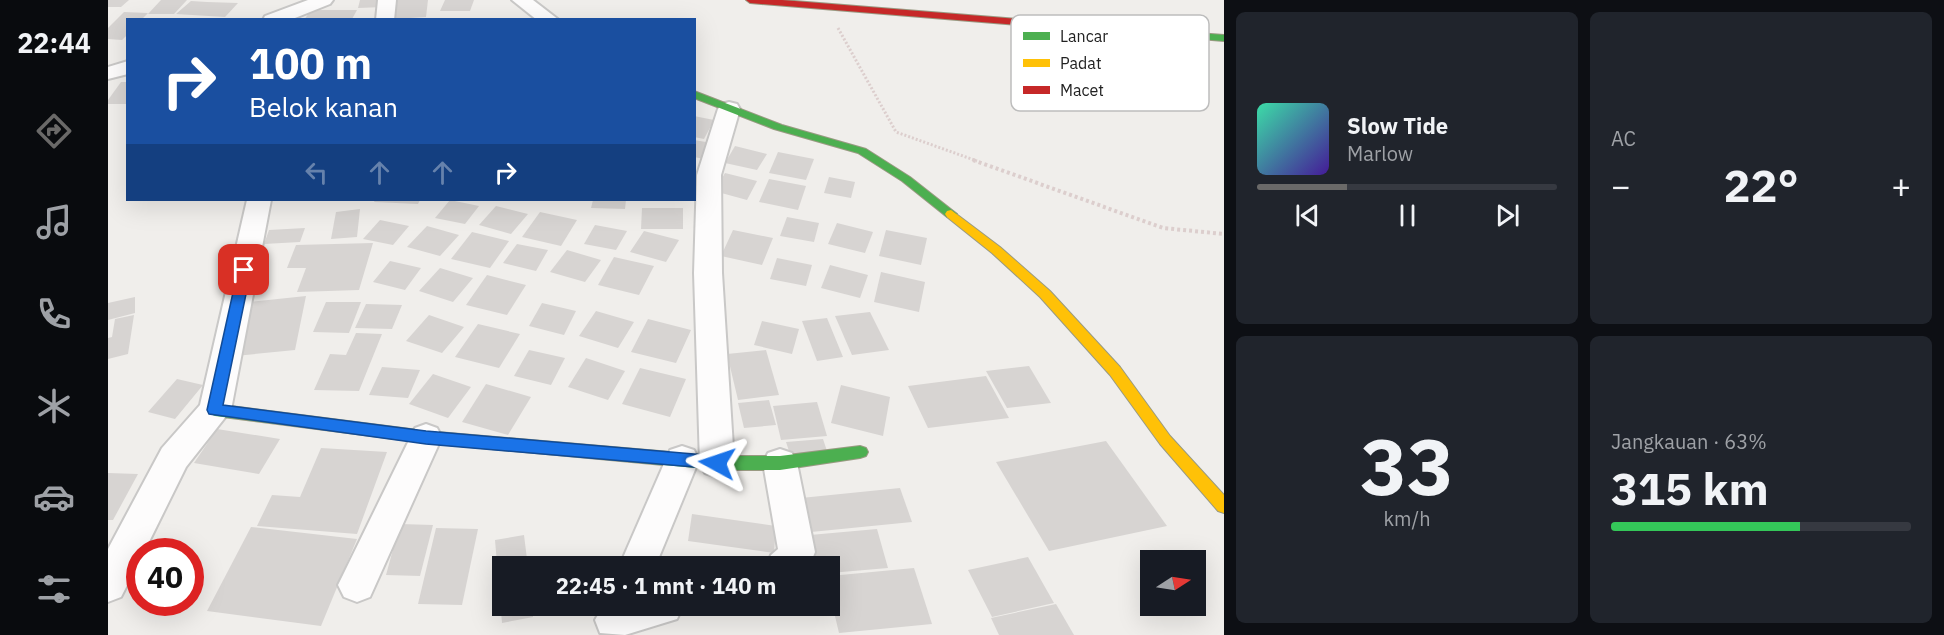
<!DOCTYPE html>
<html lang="id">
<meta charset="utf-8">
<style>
:root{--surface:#171b24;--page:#20242c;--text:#f1f3f6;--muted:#9ea1a6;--line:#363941;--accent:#6a6968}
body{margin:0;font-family:"IBM Plex Sans",sans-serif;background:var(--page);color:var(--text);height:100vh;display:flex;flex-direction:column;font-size:22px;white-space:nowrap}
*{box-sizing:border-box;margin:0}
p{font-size:20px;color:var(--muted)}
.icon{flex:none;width:33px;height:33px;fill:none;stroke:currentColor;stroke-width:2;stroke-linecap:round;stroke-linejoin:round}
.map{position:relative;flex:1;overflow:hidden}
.panel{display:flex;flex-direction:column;gap:12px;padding:12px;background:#0d0f14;width:720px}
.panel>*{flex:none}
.hud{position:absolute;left:18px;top:18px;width:570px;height:183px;border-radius:0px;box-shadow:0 6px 24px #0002;background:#1a4fa0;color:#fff;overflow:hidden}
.needle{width:39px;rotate:78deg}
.controls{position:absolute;left:1032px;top:550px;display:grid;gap:12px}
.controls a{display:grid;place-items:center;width:66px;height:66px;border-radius:0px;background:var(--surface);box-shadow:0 6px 24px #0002;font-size:30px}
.speed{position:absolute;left:18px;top:538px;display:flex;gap:12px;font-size:30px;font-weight:700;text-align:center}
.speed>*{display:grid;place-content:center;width:78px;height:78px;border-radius:50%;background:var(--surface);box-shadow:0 6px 24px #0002;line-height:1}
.speed .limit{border:9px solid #d22;background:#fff;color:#111}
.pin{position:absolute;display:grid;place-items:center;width:51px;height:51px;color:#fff;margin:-26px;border-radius:12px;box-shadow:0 3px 9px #0006}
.me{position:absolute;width:66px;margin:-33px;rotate:275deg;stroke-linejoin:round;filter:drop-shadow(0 0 4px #0008)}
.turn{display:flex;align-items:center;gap:21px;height:126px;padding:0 24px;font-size:27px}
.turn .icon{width:78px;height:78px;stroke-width:2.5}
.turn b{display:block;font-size:42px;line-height:51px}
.lanes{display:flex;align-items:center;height:57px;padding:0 24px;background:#0003;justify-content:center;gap:30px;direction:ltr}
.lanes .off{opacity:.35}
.big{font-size:45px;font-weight:800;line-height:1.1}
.panel .widget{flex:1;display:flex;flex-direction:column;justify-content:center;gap:9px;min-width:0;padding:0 21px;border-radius:9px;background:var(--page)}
.panel .dial{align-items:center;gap:0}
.dial b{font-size:78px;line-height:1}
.song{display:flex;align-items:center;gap:18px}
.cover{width:72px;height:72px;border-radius:9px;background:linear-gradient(135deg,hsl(160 70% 55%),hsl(260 70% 35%))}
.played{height:6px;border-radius:3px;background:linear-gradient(90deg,var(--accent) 30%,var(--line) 30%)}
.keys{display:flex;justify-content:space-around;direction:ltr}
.heat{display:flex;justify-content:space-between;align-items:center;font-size:33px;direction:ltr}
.charge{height:9px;border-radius:4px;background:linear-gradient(90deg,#34c759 63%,var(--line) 0)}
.panel .tiles{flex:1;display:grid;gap:12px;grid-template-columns:repeat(2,1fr)}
.trip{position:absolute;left:384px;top:556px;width:348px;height:60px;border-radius:0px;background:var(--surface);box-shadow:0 6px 24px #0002;font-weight:800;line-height:60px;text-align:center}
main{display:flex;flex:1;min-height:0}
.dock{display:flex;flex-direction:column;width:108px;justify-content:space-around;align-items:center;background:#090b0e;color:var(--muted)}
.dock .icon{width:42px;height:42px}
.dock .selected{color:var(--accent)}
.dock b{font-size:27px;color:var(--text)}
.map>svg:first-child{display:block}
</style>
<main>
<nav class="dock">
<b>22:44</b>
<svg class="icon selected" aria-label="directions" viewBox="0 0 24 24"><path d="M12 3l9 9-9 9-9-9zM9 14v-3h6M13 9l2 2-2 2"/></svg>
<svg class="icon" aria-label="music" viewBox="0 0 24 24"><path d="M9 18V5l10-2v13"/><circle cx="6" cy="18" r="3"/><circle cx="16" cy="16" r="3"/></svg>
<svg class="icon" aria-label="phone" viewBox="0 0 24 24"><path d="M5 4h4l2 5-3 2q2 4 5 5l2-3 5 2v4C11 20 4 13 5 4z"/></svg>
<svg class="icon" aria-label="climate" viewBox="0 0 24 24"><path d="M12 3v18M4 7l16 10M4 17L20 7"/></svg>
<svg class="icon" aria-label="car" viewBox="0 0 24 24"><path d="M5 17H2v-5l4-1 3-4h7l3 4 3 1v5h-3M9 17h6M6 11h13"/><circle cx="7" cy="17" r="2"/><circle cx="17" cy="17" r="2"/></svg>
<svg class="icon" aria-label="filters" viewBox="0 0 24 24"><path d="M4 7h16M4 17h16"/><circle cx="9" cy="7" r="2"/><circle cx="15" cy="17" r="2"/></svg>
</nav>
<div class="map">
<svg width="1116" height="635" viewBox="0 0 1116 635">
<rect width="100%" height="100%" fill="#f0eeeb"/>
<!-- building -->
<g fill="#d7d4d2">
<path d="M0,0H21L13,7H0Z"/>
<path d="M53,0H79L66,14H40Z"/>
<path d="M252,0H276L275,7L250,8Z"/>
<path d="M289,0H320L318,17L286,19Z"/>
<path d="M337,0H366L362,11H332Z"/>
<path d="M83,1L99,2L130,3L117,17L68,14Z"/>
<path d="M203,10H249L244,19L196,20Z"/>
<path d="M16,12L40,13L33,20H20V34L14,40L0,39V28Z"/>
<path d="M13,82H20V104H0V100Z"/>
<path d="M586,116L606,120L596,139L586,137Z"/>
<path d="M586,140L604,143L596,159L586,157Z"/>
<path d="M627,146L659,154L649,170L617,163Z"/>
<path d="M670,152L706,159L698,180L661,173Z"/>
<path d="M617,173L649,181L639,200L606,191Z"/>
<path d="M721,177L747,182L743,198L716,193Z"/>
<path d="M661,179L698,186L690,210L651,202Z"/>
<path d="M267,200H312L310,204L266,202Z"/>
<path d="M342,200L371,206L357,224L327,218Z"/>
<path d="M485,200H518L517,209L483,208Z"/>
<path d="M388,206L420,214L403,234L371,225Z"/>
<path d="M534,208H575V229H533Z"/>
<path d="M252,209L249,237L223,239L228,212Z"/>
<path d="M432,212L469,220L453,246L414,237Z"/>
<path d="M679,217L711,223L706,242L672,236Z"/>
<path d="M272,220L301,226L285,245L255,239Z"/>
<path d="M729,223L765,232L757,253L720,244Z"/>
<path d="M487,225L519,231L508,250L476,244Z"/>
<path d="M319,226L351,235L332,256L299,247Z"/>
<path d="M197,228L192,242L156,244L161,230Z"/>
<path d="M625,230L665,238L654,265L613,256Z"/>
<path d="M778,230L819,238L813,265L771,256Z"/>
<path d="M536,231L571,240L558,262L522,252Z"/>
<path d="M364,232L401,241L382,268L343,259Z"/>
<path d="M265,243L251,290L189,292L198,268H179L188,245Z"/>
<path d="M409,244L440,250L428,271L395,263Z"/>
<path d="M459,250L493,260L477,282L442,272Z"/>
<path d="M506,257L546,266L531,295L490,285Z"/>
<path d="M669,258L704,265L698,286L662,279Z"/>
<path d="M282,261L313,268L297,290L265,282Z"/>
<path d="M722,265L760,275L752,298L713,288Z"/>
<path d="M332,268L365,278L345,302L311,291Z"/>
<path d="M773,272L817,282L811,312L766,302Z"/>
<path d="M379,275L418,285L399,315L358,305Z"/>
<path d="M198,296L187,350L127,356L142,302Z"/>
<path d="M27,297V313L0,320V303Z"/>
<path d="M218,302H253L241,333L205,332Z"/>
<path d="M434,303L468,311L456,335L421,326Z"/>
<path d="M258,304L294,305L284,329L247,328Z"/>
<path d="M488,311L526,322L510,348L471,336Z"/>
<path d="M762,312L781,350L744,355L727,316Z"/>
<path d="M26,315L20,354L0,359V338L4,337L7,319Z"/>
<path d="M321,315L356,327L334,353L298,341Z"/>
<path d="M719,318L735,357L709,361L694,321Z"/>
<path d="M540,319L583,330L568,363L523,352Z"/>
<path d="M654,321L691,329L684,354L646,345Z"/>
<path d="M370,324L412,334L391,368L347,357Z"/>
<path d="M248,333L274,334L251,391L206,390L222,354L238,355Z"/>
<path d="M421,350L457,358L443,385L406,376Z"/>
<path d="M658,350L671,395L630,400L619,354Z"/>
<path d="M478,358L517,371L500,400L460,387Z"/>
<path d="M921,366L943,403L899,408L878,371Z"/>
<path d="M274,367L312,370L300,398L261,395Z"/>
<path d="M532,368L578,379L562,417L514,404Z"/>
<path d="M325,374L363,387L340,418L301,404Z"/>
<path d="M878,376L901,418L820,428L800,386Z"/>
<path d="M69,379L95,385L67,419L40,412Z"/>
<path d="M378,384L423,397L400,435L354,422Z"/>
<path d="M733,385L782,397L775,436L723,423Z"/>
<path d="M661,400L668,425L636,428L630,403Z"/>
<path d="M709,402L719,436L673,440L665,406Z"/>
<path d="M109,429L172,439L151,474L86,463Z"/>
<path d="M715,439L720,454L683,457L678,442Z"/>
<path d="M998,441L1059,526L941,551L888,462Z"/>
<path d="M213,448L279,452L249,534L149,526L164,495L192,497Z"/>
<path d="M0,473L30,474L5,520H0Z"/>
<path d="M792,488L804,522L703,532L693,498Z"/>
<path d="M584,514L668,526L666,553L580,541Z"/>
<path d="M292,524L325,525L312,576L278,575Z"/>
<path d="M143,527L249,539L213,626L99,611Z"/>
<path d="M328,528L370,529L354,605L310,604Z"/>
<path d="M769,529L780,568L722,573V567H710L702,535Z"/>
<path d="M416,535L420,567H394V606H424L425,617L394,623L387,540Z"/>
<path d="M920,557L946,603L884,617L860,570Z"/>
<path d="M806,568L824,624L731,633L722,595V576Z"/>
<path d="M948,604L966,635H891L883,618Z"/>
</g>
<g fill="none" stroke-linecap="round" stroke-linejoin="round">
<!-- street casing -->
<g stroke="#c9c8c7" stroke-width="4">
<g id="street">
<path d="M200,0H225L222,4L182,20H155L157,16Z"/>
<path d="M270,0H288L286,20H268Z"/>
<path d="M404,0H425L451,20H429Z"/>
<path d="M20,61V74L0,79V67Z"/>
<path d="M621,102L629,104L632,109L613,175L614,273L626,463L621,473L609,477L597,473L592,463L586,273L589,175L610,109L613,104Z"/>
<path d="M139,200H163L123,410L78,467L36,552H32V560L13,597L0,602V549L54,448L92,405Z"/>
<path d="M318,424L329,428L334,437L262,597L249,602L236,597L230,585L236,573L307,428Z"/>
<path d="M574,446L586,450L591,460L547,567H511L562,450Z"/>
<path d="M672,449L684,453L689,463L707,552L701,567H658L663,555L670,549L655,463L660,453Z"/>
<path d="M495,606H575L569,619L517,635L492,633L487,620Z"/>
</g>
</g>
<!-- fast casing -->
<g stroke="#999a82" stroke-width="2">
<g id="fast">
<path d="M985,25L1116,35V41L982,30L980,28Z"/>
<path d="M586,91L674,125L758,149L802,177L849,214L847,217H839L794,181L750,153L666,129L586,98Z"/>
<path d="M107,404L318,431L609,456H672L752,446L758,448L760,452L758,456L752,458L672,470H609L318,443L107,416L102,414L100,410L102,406Z"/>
</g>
</g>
<!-- slow casing -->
<g stroke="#999a82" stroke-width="2">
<path id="slow" d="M843,210L892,247L942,291L1012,367L1062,436L1116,495V513L1110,511L1052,444L1002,375L932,297L884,253L839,217L837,214L839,211Z"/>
</g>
<!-- jam casing -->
<g stroke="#999a82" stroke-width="2">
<path id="jam" d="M638,0H674L985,25L990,28L985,31L642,3Z"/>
</g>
<!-- path-far1 -->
<path stroke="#dccecd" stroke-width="3" stroke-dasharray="2 2" stroke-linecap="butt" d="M730,28L788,132L869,161"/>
<!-- path -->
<path stroke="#dccecd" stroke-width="4" stroke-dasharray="3 3" stroke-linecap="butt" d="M865,160L1055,228L1116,234"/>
<!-- street -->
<use href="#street" fill="#fdfcfc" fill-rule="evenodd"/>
<!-- fast -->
<use href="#fast" fill="#4caf50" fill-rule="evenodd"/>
<!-- slow -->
<use href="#slow" fill="#ffc107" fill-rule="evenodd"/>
<!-- jam -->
<use href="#jam" fill="#c62828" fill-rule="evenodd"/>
</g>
<!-- route -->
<path fill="#1a73e8" stroke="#114b97" stroke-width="1.5" d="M136,265L143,270L115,405L318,431L609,456L614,458L617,463L614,467L609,469L318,444L101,414L99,410L130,270Z"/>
<!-- legend -->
<rect x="903" y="15" width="198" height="96" rx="9" fill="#fff" stroke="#bdbdbd" stroke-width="1.5"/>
<rect x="915" y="32" width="27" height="8" fill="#4caf50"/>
<rect x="915" y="59" width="27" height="8" fill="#ffc107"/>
<rect x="915" y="86" width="27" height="8" fill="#c62828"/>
<g font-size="16" fill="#222">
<text x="952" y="42">Lancar</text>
<text x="952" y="69">Padat</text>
<text x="952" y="96">Macet</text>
</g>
</svg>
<div class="controls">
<a><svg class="needle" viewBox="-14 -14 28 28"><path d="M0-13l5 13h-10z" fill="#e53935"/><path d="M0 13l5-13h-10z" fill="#9ea1a6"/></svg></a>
</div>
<div class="speed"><div class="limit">40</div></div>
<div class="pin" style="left:136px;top:270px;background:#d93025"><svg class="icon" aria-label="arrive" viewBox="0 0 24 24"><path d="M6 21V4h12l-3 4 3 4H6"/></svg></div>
<svg class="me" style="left:609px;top:463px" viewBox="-20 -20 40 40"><path d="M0-17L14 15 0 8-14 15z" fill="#1a73e8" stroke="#fff" stroke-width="4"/></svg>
<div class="trip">22:45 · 1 mnt · 140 m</div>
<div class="hud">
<div class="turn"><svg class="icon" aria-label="right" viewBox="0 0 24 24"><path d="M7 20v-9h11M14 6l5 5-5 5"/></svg><div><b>100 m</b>Belok kanan</div></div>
<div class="lanes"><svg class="icon off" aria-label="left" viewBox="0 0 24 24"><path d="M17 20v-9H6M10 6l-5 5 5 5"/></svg><svg class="icon off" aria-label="ahead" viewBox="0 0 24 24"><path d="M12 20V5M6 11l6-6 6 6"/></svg><svg class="icon off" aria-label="ahead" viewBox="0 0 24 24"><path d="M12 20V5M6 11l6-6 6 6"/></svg><svg class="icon" aria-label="right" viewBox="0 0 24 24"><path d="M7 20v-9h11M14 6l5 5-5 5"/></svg></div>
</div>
</div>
<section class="panel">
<div class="tiles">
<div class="widget">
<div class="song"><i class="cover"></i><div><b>Slow Tide</b><p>Marlow</p></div></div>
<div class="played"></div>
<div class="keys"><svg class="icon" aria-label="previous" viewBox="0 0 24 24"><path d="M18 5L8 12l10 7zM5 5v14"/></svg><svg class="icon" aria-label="pause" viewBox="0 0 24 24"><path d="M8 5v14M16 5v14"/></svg><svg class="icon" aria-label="next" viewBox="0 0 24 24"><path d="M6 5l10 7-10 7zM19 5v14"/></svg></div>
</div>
<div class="widget"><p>AC</p>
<div class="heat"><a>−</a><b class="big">22°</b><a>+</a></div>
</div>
<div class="widget dial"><b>33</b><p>km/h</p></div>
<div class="widget"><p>Jangkauan · 63%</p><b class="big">315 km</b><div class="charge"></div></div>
</div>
</section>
</main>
